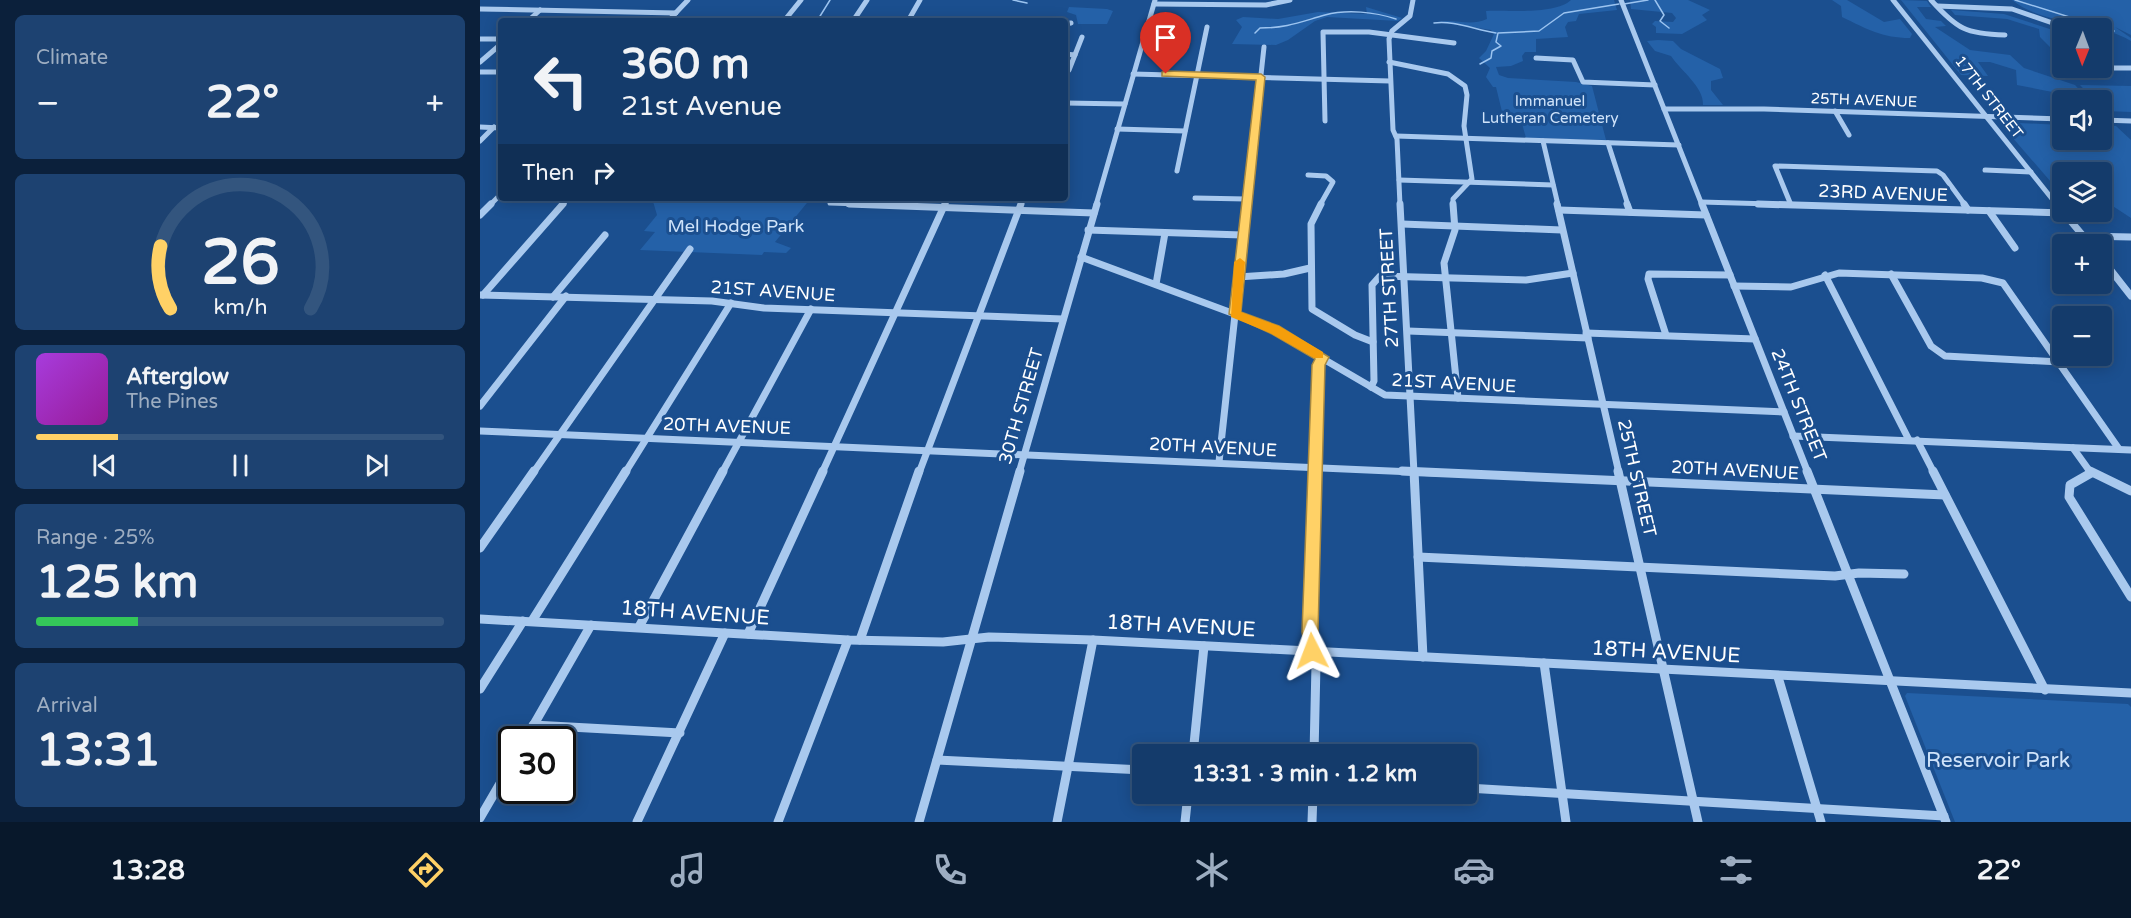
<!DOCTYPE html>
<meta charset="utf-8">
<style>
:root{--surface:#143b6b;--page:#1d4271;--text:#f1f3f6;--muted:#9dadc1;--line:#33557e;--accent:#ffd166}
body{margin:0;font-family:"Varela Round",sans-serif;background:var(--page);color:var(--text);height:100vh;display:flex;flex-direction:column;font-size:22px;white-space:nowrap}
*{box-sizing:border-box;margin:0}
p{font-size:20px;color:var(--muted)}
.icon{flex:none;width:33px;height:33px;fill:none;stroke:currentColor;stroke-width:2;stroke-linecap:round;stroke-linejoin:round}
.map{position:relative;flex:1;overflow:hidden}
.side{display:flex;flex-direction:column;gap:15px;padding:15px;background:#0b203b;width:480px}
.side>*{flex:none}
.hud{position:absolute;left:18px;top:18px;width:570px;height:183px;border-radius:6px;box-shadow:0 3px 15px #0003,0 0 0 2px var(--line);background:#143b6b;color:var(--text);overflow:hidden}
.needle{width:39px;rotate:181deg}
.tools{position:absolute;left:1572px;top:18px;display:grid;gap:12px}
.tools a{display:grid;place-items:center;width:60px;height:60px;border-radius:6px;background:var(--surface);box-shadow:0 3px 15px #0003,0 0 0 2px var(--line);font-size:30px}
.speed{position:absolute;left:18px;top:726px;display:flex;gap:12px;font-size:30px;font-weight:700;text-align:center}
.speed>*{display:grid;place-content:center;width:78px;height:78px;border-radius:50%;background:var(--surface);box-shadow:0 3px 15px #0003,0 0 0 2px var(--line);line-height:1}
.speed .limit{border:3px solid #111;border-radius:9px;background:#fff;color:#111}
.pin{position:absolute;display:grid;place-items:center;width:51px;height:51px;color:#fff;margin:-62px -26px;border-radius:50% 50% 50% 0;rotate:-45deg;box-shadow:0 0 6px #0007}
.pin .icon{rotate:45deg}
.me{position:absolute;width:66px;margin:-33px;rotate:357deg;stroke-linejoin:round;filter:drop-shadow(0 0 4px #0008)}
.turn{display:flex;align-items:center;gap:21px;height:126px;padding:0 24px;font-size:27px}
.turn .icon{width:78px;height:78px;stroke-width:2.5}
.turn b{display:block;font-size:42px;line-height:51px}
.then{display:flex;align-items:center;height:57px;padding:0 24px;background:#0003;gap:12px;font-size:22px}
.big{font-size:45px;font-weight:700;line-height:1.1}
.side .widget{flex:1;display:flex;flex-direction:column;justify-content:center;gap:9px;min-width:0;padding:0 21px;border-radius:9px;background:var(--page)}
.side .dial{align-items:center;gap:0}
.dial svg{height:156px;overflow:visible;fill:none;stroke:var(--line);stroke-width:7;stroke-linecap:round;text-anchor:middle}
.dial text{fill:var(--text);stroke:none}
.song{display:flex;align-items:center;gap:18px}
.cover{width:72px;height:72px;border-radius:9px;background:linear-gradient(135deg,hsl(280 70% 55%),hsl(300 70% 35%))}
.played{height:6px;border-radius:3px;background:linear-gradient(90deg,var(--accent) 20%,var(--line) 20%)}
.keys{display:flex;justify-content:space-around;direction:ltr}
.heat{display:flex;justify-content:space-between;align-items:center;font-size:33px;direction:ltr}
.charge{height:9px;border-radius:4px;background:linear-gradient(90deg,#34c759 25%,var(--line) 0)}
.trip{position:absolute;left:652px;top:744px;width:345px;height:60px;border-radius:6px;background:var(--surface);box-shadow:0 3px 15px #0003,0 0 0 2px var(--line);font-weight:700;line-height:60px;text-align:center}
.dock{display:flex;height:96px;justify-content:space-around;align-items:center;background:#08182b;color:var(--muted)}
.dock .icon{width:42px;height:42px}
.dock .active{color:var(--accent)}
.dock b{font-size:27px;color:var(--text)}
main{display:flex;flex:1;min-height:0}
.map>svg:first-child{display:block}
</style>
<main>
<section class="side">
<div class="widget"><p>Climate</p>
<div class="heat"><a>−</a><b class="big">22°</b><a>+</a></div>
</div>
<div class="widget dial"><svg viewBox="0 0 100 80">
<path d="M14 69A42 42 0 1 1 86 69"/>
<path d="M14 69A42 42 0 0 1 9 37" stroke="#ffd166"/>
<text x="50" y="56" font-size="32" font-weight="700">26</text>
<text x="50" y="72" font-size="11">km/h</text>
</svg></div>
<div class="widget">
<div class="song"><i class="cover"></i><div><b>Afterglow</b><p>The Pines</p></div></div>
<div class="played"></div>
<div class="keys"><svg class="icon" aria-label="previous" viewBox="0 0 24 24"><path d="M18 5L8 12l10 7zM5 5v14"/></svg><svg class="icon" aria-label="pause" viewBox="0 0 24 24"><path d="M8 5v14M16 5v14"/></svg><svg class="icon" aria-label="next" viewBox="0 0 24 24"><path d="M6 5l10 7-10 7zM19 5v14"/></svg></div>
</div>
<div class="widget"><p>Range · 25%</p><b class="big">125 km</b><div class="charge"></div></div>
<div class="widget"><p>Arrival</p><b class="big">13:31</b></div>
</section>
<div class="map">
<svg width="1651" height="822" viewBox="0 0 1651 822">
<rect width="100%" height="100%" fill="#1b4f8f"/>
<!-- green -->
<g fill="#2461a8">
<path d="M1091,0H1134L1137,10L1099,14L1096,21L1088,22L1085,27L1088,37L1056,39V52H1045L1042,56L1043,61L1031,66L1016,67L1019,75L1028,78L1096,82L1112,86L1126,140L1046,138L1041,120H1024L1016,87H1013L1006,77L1010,68L999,58L1006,51L1014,34L1011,30L957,22C977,18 988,27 1007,19L1006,11C1028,10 1075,15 1091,0Z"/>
<path d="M1150,0H1208L1230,10L1222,15L1227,20L1202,34L1176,33V27L1172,24L1175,21L1193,22L1196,18L1192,13L1151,9Z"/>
<path d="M1352,0H1367L1404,22L1420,19L1432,34L1430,38C1402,38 1387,29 1362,17L1361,6Z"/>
<path d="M1421,0L1447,1L1451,7H1437L1446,19L1461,21L1466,26L1455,27L1490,50L1530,55L1544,68L1595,85L1608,99L1537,85L1536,70L1510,62H1498L1508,76L1481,75Z"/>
<path d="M1532,0H1651V35L1635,27L1651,38V41C1614,19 1566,27 1532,0Z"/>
<path d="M589,7L627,9L633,11L627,24H598L596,15L587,12Z"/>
<path d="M886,7L922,18L918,21L847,17L835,21L808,40L796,45L752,44L762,27L756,20L763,17L798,19L838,12L887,14Z"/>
<path d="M1471,10L1524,14L1582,33V50L1572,49L1560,37L1559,29L1527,19L1475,15Z"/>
<path d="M1178,40L1193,41L1201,49L1240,69L1243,78L1231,81V90L1243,105H1223C1224,87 1201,71 1191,56L1175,51L1167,41Z"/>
<path d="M1600,85L1651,86V112L1625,111L1622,108V100H1614Z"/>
<path d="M1519,122L1582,125V140H1622V126H1636L1651,140V218L1622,199V172H1582V191L1577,189Z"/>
<path d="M172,198H331L295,242L311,248L306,253L284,252L282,255L160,250L175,232L164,231L177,215Z"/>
<path d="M1427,693L1648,704L1651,707V822H1475L1425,696Z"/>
</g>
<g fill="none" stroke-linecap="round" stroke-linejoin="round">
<!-- stream -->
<g stroke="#9cc4f0" stroke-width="1.5">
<path d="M533,0L547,3"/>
<path d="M1175,0L1184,15L1180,21L1189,28"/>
<path d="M1535,0L1634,31"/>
<path d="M1144,4L1168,0"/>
<path d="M337,21L350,0"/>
<path d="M954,23C973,20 996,30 1016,33"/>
<path d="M775,33L780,28C807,28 820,22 845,15C867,9 895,12 916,19"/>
<path d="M1000,64L1011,58L1012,51L1021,46L1016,42L1018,33L1059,31L1084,13L1139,4"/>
</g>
<!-- minor-far2 -->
<g stroke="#a9c9ee" stroke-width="5">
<path d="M1141,0L1222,205"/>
<path d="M1413,0L1577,205"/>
<path d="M1451,0C1477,29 1486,34 1525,35"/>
<path d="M674,4L786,5L810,0"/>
<path d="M1457,6L1532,9L1587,28"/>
<path d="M0,9L196,13"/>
<path d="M48,21L60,10"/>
<path d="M188,21L208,0"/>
<path d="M304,21L321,0"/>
<path d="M373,21L387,0"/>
<path d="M428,21L440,0"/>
<path d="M585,24L591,23"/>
<path d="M0,39H21"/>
<path d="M585,54L595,55"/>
<path d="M1056,58L1093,60L1103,82L1175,85"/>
<path d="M0,62L21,44"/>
<path d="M909,62L968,74L985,86L987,95L984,126L992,179L973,199V205"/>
<path d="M1620,68H1651"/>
<path d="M589,70L602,37"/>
<path d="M0,72H21"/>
<path d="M653,74L910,81"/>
<path d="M585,103L645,104"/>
<path d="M1184,109H1284L1582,119"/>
<path d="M1355,111L1369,135"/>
<path d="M1622,120L1651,121"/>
<path d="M845,121L843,32H889L974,43"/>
<path d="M0,127L21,128"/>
<path d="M637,129L705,131"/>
<path d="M916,136L1199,145"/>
<path d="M0,141L14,127"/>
<path d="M1063,141L1078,205"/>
<path d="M1128,143L1148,205"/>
<path d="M1505,170L1551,172"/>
<path d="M697,171L727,27"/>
<path d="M828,175L846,176L853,182L840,205"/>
<path d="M919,180L1073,185"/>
<path d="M715,198L766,199"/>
<path d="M1221,202L1328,205"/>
<path d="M350,203L409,205"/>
<path d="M10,205L21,194"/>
<path d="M82,205L88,198"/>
<path d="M465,205L468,198"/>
<path d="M540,205L543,198"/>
<path d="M616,205L675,0"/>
<path d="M767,205L784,47"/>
<path d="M920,205L917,139L913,130L909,39L912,31L930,16L933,0"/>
<path d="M1311,205L1295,166L1457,171L1463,175L1485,205"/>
</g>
<!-- minor-far1 -->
<g stroke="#a9c9ee" stroke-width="7">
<path d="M369,204L614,213"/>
<path d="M841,204L831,224L832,309L875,335L893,342"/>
<path d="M920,204L934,473"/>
<path d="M973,204L975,230L964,263L978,398"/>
<path d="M1077,204L1139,473"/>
<path d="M1147,204L1150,212"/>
<path d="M1222,204L1328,473"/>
<path d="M1278,204L1584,213"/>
<path d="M1484,204L1488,210"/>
<path d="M1576,204L1582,211"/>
<path d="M1079,210L1226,215"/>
<path d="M1509,211L1535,248"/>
<path d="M1583,212L1610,244"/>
<path d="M0,215L11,204"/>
<path d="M922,224L1082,230"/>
<path d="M608,230L762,235"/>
<path d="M1603,236L1651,237"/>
<path d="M601,257L787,326L905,395L1304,412"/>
<path d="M1622,259L1651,296"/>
<path d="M1411,274L1451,346L1465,356L1580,362"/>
<path d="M1345,275L1429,440"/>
<path d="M758,277L804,274L830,268"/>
<path d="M676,284L685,233"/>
<path d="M1254,286L1311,287L1359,273L1502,278L1523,283L1639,449"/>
<path d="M0,295L232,301L284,308L583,319"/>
<path d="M3,295L83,204"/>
<path d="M73,297L125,235"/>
<path d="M928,331L1108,338"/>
<path d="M1106,333L1275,339"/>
<path d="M1186,335L1168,279L1169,274L1250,275"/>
<path d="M891,387L894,381L892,285L900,276L1046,280L1093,273"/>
<path d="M0,406L86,296"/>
<path d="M0,431L956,473"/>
<path d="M1313,436L1651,450"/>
<path d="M1437,440L1454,473"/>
<path d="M1593,448L1611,473"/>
<path d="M739,462L767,204"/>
<path d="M53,473L210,249"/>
<path d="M145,473L251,303"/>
<path d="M242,473L331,309"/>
<path d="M342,473L465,204"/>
<path d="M439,473L541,204"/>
<path d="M539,473L617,204"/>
<path d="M835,473L839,365L842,357"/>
</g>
<!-- minor -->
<g stroke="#a9c9ee" stroke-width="9">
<path d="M922,471L1465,495"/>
<path d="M934,471L943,657"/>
<path d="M1138,471L1218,822"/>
<path d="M1327,471L1466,822"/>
<path d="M1453,471L1565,690"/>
<path d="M1610,471L1651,491"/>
<path d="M1611,473L1590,485L1589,497L1651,597"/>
<path d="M0,548L54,471"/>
<path d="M938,557L1355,576L1379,573L1424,574"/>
<path d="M0,619L368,640L463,642L509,637L613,640L1651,693"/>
<path d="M52,621L146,471"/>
<path d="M159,627L243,471"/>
<path d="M268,634L343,471"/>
<path d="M380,640L439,471"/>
<path d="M1064,663L1086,822"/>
<path d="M1298,677L1341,822"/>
<path d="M0,689L43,621"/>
<path d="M53,725L200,733"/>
<path d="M45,740L111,625"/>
<path d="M713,754L724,646"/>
<path d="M834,754L836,664L830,644V632L835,471"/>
<path d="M457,760L663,770"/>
<path d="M987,788L1464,816"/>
<path d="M0,818L32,763"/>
<path d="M157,822L245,633"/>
<path d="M298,822L368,640"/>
<path d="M439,822L540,471"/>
<path d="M577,822L613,640"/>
<path d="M705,822L708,794"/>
<path d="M832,822L833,794"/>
</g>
</g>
<!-- route -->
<path fill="#ffd166" stroke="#a68842" stroke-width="1.5" d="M686,71L781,74L785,77L761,312L799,326L849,357L845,365L838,632L840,651L838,657L832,659L826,657L822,632L832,365L835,359L790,333L749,314L776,80L682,76V72Z"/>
<!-- slow -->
<path fill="#f59e0b" d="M760,258L765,262L761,312L799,326L843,352V358H834L790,333L751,317L754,262Z"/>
<g text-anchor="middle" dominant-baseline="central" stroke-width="6" stroke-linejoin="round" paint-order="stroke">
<!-- far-street labels -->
<g font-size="15" fill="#fff" stroke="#1b4f8f">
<text transform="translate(1509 97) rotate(52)">17TH STREET</text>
<text transform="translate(1384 100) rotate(2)">25TH AVENUE</text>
</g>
<!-- far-park labels -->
<g font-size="15" fill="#cfe3fa" stroke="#1b4f8f">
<text x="1070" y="101">Immanuel<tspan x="1070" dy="17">Lutheran Cemetery</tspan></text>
</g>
<!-- street labels -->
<g font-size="18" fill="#fff" stroke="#1b4f8f">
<text transform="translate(1403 193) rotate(2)">23RD AVENUE</text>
<text transform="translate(909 288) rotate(-93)">27TH STREET</text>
<text transform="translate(293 291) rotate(4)">21ST AVENUE</text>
<text transform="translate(974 383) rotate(3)">21ST AVENUE</text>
<text transform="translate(1319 405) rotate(68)">24TH STREET</text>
<text transform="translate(541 406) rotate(-74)">30TH STREET</text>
<text transform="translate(247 426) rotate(2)">20TH AVENUE</text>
<text transform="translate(733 447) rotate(3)">20TH AVENUE</text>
<text transform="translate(1255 470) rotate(3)">20TH AVENUE</text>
<text transform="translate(1157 478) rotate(77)">25TH STREET</text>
</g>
<!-- park labels -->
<g font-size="18" fill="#cfe3fa" stroke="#1b4f8f">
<text x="256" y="226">Mel Hodge Park</text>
</g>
<!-- near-street labels -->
<g font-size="21" fill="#fff" stroke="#1b4f8f">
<text transform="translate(215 613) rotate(4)">18TH AVENUE</text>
<text transform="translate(701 626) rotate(3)">18TH AVENUE</text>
<text transform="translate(1186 652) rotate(3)">18TH AVENUE</text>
</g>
<!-- near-park labels -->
<g font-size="21" fill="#cfe3fa" stroke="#1b4f8f">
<text x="1518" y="760">Reservoir Park</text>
</g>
</g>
</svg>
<div class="tools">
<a><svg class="needle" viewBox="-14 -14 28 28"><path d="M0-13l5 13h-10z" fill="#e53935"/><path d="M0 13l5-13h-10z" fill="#9dadc1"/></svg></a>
<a><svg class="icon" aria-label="sound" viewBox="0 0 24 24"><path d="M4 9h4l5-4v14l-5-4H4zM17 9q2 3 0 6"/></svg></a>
<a><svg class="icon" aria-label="layers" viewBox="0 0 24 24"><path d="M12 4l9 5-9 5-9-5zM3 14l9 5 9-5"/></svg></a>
<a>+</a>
<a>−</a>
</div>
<div class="speed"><div class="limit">30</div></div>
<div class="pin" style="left:686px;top:74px;background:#d93025"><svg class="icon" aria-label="arrive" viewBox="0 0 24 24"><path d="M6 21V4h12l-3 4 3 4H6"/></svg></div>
<svg class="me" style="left:832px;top:651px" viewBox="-20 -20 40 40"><path d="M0-17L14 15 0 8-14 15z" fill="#ffd166" stroke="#fff" stroke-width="4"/></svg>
<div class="trip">13:31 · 3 min · 1.2 km</div>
<div class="hud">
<div class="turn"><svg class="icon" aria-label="left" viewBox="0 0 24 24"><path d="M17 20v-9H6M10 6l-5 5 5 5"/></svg><div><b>360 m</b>21st Avenue</div></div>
<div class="then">Then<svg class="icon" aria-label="right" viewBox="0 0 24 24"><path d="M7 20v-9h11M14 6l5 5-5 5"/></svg></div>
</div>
</div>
</main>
<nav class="dock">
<b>13:28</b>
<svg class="icon active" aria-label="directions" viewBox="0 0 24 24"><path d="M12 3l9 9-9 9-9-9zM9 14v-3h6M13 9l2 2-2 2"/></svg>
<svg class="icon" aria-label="music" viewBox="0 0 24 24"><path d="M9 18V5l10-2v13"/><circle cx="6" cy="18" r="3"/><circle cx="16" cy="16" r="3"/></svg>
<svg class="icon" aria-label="phone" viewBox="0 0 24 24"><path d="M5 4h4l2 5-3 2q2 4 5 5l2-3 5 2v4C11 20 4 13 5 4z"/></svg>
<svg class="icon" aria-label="climate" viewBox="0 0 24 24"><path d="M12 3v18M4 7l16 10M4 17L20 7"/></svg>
<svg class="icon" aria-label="car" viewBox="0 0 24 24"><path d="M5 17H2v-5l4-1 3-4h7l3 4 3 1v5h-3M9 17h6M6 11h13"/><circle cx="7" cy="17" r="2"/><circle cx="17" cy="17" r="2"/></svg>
<svg class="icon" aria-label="filters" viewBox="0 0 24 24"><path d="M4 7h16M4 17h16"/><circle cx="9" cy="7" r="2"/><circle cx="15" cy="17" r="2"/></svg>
<b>22°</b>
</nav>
